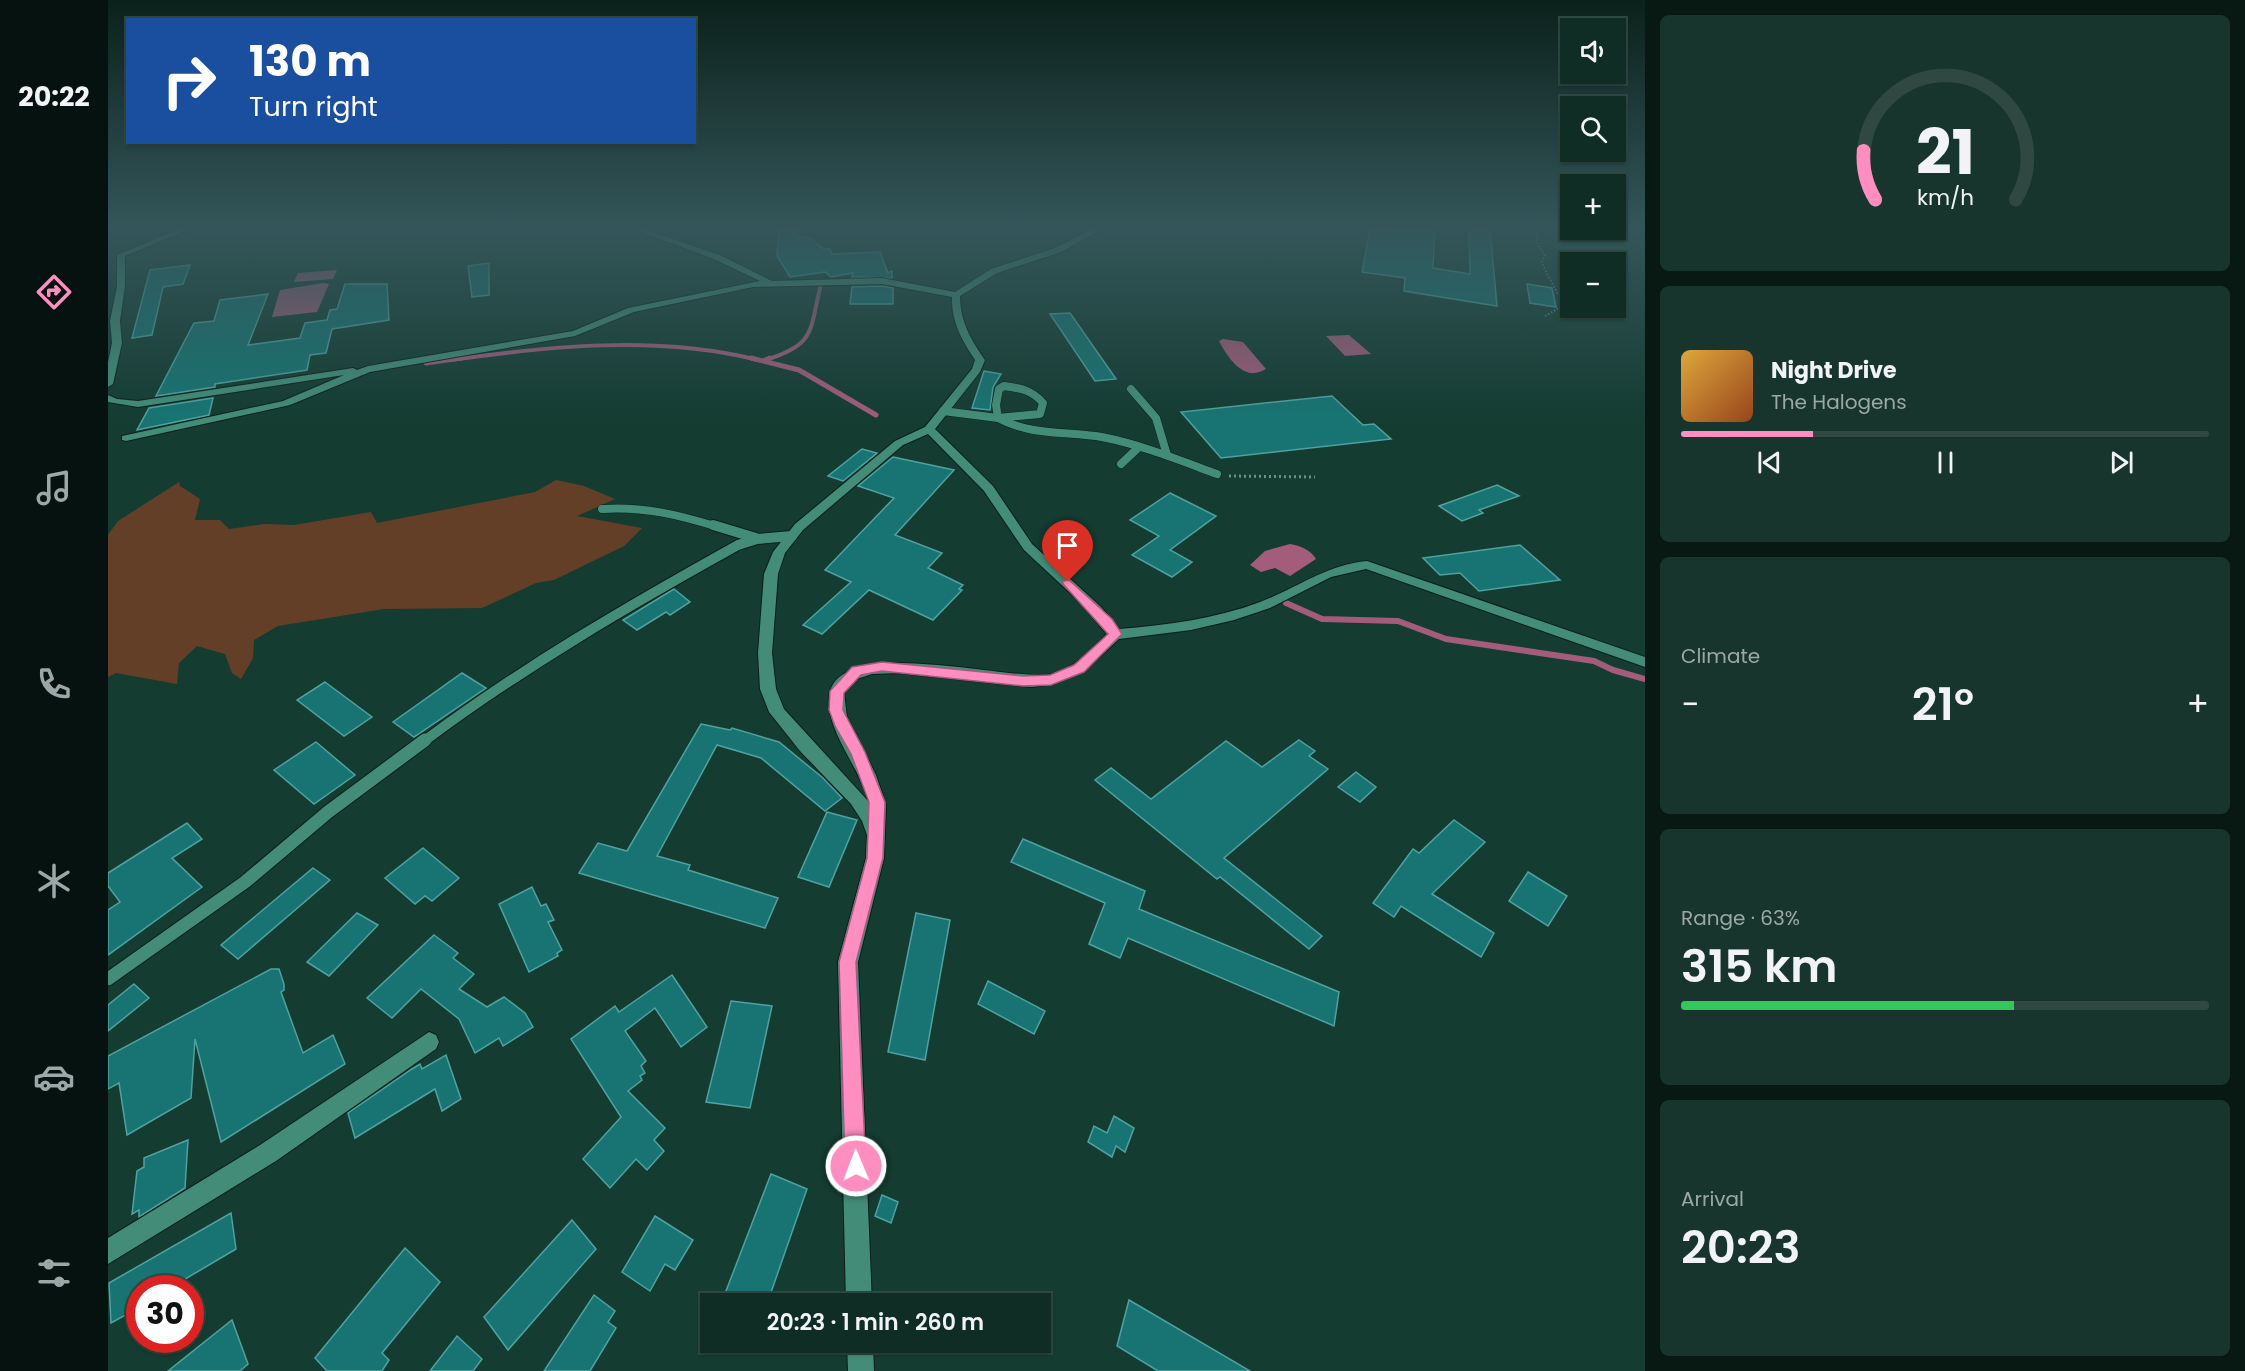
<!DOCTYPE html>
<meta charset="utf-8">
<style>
:root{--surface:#0f2d25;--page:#18352d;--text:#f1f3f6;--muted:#9ba8a7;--line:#2f4942;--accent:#fd8ebf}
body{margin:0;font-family:Poppins,sans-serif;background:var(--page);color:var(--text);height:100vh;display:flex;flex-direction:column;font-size:22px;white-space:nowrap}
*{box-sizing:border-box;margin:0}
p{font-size:20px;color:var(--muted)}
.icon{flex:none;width:33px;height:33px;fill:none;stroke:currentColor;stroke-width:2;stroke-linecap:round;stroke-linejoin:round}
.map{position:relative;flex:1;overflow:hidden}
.panel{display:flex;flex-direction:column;gap:15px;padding:15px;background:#081914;width:600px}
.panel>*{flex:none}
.hud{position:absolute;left:18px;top:18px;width:570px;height:126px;border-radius:0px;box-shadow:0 2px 4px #0004,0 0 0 2px var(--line);background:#1a4fa0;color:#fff;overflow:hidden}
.tools{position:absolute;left:1452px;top:18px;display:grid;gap:12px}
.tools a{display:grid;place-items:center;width:66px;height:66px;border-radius:0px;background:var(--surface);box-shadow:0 2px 4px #0004,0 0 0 2px var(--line);font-size:30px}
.speed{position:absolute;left:18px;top:1275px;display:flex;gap:12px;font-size:30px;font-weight:700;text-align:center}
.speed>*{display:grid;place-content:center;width:78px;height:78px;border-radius:50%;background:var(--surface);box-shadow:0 2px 4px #0004,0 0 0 2px var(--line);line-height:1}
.speed .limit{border:9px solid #d22;background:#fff;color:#111}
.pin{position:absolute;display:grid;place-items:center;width:51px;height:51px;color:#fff;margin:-62px -26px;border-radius:50% 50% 50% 0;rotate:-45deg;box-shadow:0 0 6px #0007}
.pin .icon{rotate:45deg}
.me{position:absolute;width:66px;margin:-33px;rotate:359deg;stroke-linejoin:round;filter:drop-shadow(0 0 4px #0008)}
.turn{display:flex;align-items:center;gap:21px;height:126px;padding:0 24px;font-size:27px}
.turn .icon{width:78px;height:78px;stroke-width:2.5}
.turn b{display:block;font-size:42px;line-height:51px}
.big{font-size:45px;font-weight:600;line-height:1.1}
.panel .tile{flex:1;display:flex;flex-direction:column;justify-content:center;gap:9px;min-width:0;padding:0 21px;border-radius:9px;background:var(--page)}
.panel .dial{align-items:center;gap:0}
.dial svg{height:156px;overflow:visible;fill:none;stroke:var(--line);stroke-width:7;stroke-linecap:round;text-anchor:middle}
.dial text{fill:var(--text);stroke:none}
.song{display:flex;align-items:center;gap:18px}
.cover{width:72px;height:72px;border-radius:9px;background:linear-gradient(135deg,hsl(40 70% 55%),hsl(20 70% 35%))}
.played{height:6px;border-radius:3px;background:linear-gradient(90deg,var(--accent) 25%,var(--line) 25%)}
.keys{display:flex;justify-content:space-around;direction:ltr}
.heat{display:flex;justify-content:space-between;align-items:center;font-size:33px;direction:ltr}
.charge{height:9px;border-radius:4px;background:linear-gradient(90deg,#34c759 63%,var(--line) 0)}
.trip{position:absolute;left:592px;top:1293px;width:351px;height:60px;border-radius:0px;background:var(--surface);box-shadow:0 2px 4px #0004,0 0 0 2px var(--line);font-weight:600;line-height:60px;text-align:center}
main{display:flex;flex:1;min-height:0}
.tabs{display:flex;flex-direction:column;width:108px;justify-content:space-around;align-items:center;background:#06120f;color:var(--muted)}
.tabs .icon{width:42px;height:42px}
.tabs .active{color:var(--accent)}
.tabs b{font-size:27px;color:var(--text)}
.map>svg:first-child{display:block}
</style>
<main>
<nav class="tabs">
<b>20:22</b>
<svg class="icon active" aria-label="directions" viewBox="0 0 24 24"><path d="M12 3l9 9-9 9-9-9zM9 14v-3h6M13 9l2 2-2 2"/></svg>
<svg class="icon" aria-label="music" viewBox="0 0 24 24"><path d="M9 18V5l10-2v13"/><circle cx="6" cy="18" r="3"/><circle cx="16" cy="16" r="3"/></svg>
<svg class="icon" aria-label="phone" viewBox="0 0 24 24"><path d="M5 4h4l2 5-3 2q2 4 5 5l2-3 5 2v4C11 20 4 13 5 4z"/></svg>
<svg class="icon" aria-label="climate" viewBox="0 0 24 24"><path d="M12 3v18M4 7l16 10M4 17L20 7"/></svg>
<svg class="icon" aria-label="car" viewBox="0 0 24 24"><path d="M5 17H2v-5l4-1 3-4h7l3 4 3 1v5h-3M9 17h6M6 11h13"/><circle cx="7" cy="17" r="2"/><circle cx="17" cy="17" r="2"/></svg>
<svg class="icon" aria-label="filters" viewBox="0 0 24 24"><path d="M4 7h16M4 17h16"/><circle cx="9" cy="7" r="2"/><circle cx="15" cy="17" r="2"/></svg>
</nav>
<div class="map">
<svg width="1537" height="1371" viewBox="0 0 1537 1371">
<rect width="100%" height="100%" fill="#143c31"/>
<!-- green -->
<path fill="#643f28" d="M448,480L476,486L507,499L469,516L534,528L516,546L446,580L428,583L374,608L276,609L170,626L146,640L145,658L133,679L124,673L117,654L89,646L71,663L69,684L8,673L0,677V535L10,521L71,482L72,486L92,499L87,520H112L121,529L156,524L186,525L263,512L269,523L427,492Z"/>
<!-- water -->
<g fill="#a45c7b">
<path d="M229,270L225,279L186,282L190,273Z"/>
<path d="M215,283L221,284L209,312L164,317L172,290Z"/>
<path d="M1240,335H1241L1263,354L1237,356L1218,336Z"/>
<path d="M1115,339L1135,342L1158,369C1136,383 1120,358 1111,341Z"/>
<path d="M1182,544C1192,546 1202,549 1208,559L1182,576L1167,568L1153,572L1142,565L1157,551Z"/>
</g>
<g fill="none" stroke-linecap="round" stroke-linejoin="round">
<!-- stream-far2 -->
<g stroke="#a45c7b" stroke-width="4">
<path d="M342,360C443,346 549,335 650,360"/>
<path d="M658,360C709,344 701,331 713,284"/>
</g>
<!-- stream-far1 -->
<g stroke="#a45c7b" stroke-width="5">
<path d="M643,358L691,370L768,415"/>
<path d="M657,360L662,358"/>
<path d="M318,363L353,358"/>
</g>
<!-- stream -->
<path stroke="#a45c7b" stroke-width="6" d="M1178,603L1214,619L1290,621L1338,639L1486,661L1505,670L1537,679"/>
</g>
<!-- building -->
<g fill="#177472" stroke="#50a2a0" stroke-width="1.5">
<path d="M671,229H689L690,238L700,237L716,249H722L724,254L772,252L780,273L784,271V278L744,277L745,273L723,277L717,272L682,277L669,256Z"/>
<path d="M1262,229H1327L1325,268L1362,274L1361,229H1382L1389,306L1296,291L1297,278L1254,272Z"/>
<path d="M381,263V295L364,297L360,266Z"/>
<path d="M82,265L75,284L55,287L44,335L24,338L42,270Z"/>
<path d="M237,284H279L281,320L224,329L218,353L202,355L199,370L107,384V387L48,396L86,323L106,321L112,300L160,294L140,345L192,338L197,323L219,320L222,310L229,309Z"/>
<path d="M1419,284L1444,288L1448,307L1422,303Z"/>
<path d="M774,286L785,288V304H742L744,287Z"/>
<path d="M962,313L1008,379L987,381L942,314Z"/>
<path d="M876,371L893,374L885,387L882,410L864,408Z"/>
<path d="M1224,396L1255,425L1266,424L1283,439L1113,458L1073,412Z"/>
<path d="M105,398L101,415L29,430L41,408Z"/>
<path d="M754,449L769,453L735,481L720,476Z"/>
<path d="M785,457L846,470L787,535L834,553L820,568L855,585L851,589L854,590L825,620L761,590L714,634L695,625L743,582L717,570L786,498L750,486Z"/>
<path d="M1389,485L1411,496L1371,510L1375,513L1354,521L1331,506Z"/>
<path d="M1062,493L1108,516L1062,550L1084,562L1064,577L1024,555L1051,536L1022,520Z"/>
<path d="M1412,545L1452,580L1371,591L1352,573L1332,575L1315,558Z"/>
<path d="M566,589L582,602L562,615L558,612L529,630L515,620Z"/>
<path d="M354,673L378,688L306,737L285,722Z"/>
<path d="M217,682L264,717L236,736L189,700Z"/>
<path d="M593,724L622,730L624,728L671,742L715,778L734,798L717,811L653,758L609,745L549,856L582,865L580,870L670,898L657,928L471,873L490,843L519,851Z"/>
<path d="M1191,740L1207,751L1201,756L1220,769L1116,858L1214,936L1201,949L1112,877L1109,879L987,780L1003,768L1043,799L1118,741L1154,767Z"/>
<path d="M208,742L247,775L206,804L166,770Z"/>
<path d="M1248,772L1268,787L1252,802L1230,787Z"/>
<path d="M719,812L749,820L721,887L690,877Z"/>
<path d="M1346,820L1377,842L1324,894L1386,933L1373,957L1293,906L1286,917L1265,903L1305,849L1311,853Z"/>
<path d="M79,823L94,839L64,858L94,887L0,955V910L12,902L0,886V873Z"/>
<path d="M915,839L1037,891L1031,909L1231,992L1226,1026L1020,938L1012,958L981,944L997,903L903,862Z"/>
<path d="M315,848L351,878L324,901L317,896L307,904L277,878Z"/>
<path d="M205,868L222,880L130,959L113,945Z"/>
<path d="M1420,872L1459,896L1440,926L1401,901Z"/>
<path d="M424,887L433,906L438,904L446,920L440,922L454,950L449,953L450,956L421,972L391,904Z"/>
<path d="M249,913L270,925L221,976L199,962Z"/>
<path d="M808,913L842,920L817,1060L780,1052Z"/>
<path d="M326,935L350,953L345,958L366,974L351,989L379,1007L396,997L417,1013L425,1027L395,1046L391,1038L367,1053L351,1019L313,989L284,1018L259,998Z"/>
<path d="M163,969H171L176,984V990L173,992L195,1053L225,1035L237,1064L113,1142L87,1039L83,1098L19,1135L11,1083L0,1089V1056Z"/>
<path d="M564,975L599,1027L573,1047L547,1008L517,1031L538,1061L533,1066L537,1073L532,1076L534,1080L520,1091L557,1128L546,1140L556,1151L539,1170L528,1159L502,1188L475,1159L513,1117L463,1039L507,1006L511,1012Z"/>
<path d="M880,981L937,1011L926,1034L870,1004Z"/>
<path d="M26,984L41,998L0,1031V1005Z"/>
<path d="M623,1001L664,1006L642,1108L598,1102Z"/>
<path d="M338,1055L353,1099L334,1111L327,1089L247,1138L240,1113L304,1069L312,1064L314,1069Z"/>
<path d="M1006,1116L1026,1128L1017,1152L1008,1146L1004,1157L980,1142L986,1126L999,1133Z"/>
<path d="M80,1140L77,1188L31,1217V1210L24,1214L29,1171L36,1167V1158Z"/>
<path d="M663,1174L699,1189L659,1304H613Z"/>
<path d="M774,1195L790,1202L783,1223L767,1216Z"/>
<path d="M123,1213L128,1249L62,1288H32V1307L3,1323L1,1283Z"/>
<path d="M547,1216L585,1240L567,1270L557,1264L542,1291L514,1272Z"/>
<path d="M464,1220L488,1249L400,1350L376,1317Z"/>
<path d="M297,1248L332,1282L274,1353L281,1360L274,1371H219L207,1358Z"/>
<path d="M486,1295L507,1311L500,1322L508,1328L482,1371H436Z"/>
<path d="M1021,1300L1142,1371H1050L1009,1346Z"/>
<path d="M124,1320L140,1364L132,1371H60Z"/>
<path d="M349,1336L374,1359L365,1371H322Z"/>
</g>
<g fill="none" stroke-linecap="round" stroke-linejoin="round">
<!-- service-far2 casing -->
<g stroke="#09201a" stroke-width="9">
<g id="service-far2">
<path d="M896,386C912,388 924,390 935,403L932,414L890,418L888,405L891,389Z"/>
<path d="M1023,389L1048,418L1059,455"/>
<path d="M835,411L890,418"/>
<path d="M890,418C923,436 959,431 994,437C1034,445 1071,460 1109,474"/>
<path d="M1013,464L1031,447"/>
<path d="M494,509C535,506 571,515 610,527"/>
</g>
</g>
<!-- service-far1 casing -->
<g stroke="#09201a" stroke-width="12">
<g id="service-far1">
<path d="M605,525L648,538"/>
<path d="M315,742C415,667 522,605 630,545L649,539L684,536"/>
</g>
</g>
<!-- service casing -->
<g stroke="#09201a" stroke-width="15">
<path id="service" d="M0,979L137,882L220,812L317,740"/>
</g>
<!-- minor casing -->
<g stroke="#09201a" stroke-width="2">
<g id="minor">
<path d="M71,229H82L17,256V286L12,321L14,343L5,384L0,387V362L4,343L2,321L9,286V255Z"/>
<path d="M525,229H536L612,255L664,281L774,278L847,292L883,269L947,248L984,229H994L953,252L889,273L852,296C852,321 863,340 877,360L872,372L827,429L885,486L924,544L993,607L1011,629C1058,625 1107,619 1152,602C1189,588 1218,565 1259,561L1537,657V667L1258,569L1223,577L1162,608L1126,620L1083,630L1011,639L977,670L945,684L924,687L895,684L792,673L764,674L746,680L736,693L739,717L768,775L778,805L776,858L750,962L764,1304H738L730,962L758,858L759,835L754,821L743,804L692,751L661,712L652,689L650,653L656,574L665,552L687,524L787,441L817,427L864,369L867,360C854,341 843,321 844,297L774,284L645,287L526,312L467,336L262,372L182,405L18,441L14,440V436L175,401L236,375L30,407L0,402V395L9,399L30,401L245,368L249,370L260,366L465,331L520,308L652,281L606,259ZM820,434L876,491L916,550L972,602L999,634C985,649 966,669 944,674C904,683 713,628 721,705C724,739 752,769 761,802L676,709L668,689L664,653L670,574L677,553L695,530L795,445Z"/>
<path d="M321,1032L328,1035L331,1042L328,1049L168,1161L0,1264V1238L152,1145Z"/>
<path d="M739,1342H765L766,1371H740Z"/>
</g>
</g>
<!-- path-far1 -->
<path stroke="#6b9185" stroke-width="2" stroke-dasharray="1.5 2" stroke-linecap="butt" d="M1428,229L1429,243L1437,255L1434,262L1436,268L1456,305L1437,316"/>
<!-- path -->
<path stroke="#6b9185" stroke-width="3" stroke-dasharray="2 3" stroke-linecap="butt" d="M1121,476L1207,477"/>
<!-- service-far2 -->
<use href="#service-far2" stroke="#438d78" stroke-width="8"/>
<!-- service-far1 -->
<use href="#service-far1" stroke="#438d78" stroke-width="10"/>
<!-- service -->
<use href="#service" stroke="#438d78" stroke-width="13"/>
<!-- minor -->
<use href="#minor" fill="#438d78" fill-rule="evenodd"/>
</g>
<!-- sky -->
<linearGradient id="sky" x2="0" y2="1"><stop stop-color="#0b211b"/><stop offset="0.54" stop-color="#34565a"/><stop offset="1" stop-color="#34565a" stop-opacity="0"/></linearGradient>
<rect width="1537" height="421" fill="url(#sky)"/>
<!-- route -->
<path fill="#fd8ebf" stroke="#a45c7c" stroke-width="1.5" d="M960,579L1004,619L1014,634L976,672L943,685L915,686L774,671L753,675L736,693L735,710L757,752L777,802L775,858L748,962L758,1166L755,1173L748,1176L740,1173L737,1166L731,962L759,858L761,802L743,754L727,726L721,710L722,691L744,667L774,662L915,676L942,675L966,665L1000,634L956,585L954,582Z"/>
</svg>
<div class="tools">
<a><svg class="icon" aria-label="sound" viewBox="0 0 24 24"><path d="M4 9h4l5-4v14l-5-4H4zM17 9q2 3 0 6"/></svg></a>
<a><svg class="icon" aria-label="search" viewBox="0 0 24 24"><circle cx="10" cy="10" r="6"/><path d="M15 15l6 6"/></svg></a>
<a>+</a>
<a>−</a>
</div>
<div class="speed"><div class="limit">30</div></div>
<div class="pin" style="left:960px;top:582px;background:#d93025"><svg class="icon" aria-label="arrive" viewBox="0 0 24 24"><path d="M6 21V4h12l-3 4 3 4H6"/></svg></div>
<svg class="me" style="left:748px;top:1166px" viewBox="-20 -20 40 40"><circle r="17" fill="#fd8ebf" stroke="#fff" stroke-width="3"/><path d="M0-11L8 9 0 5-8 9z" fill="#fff"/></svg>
<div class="trip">20:23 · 1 min · 260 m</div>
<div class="hud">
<div class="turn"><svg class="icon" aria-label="right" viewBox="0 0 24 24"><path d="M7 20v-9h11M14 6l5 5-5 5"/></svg><div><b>130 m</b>Turn right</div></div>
</div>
</div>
<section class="panel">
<div class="tile dial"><svg viewBox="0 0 100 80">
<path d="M14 69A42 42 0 1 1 86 69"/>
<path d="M14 69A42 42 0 0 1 8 44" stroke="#fd8ebf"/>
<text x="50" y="56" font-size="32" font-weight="700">21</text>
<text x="50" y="72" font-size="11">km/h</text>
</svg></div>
<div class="tile">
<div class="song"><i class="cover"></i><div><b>Night Drive</b><p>The Halogens</p></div></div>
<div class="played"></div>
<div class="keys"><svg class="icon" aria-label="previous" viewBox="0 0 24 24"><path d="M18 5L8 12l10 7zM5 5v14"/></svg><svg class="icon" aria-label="pause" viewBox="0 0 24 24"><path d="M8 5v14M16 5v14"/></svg><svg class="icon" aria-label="next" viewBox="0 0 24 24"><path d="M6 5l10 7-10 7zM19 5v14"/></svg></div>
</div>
<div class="tile"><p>Climate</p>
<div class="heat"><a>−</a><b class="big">21°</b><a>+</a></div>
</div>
<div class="tile"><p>Range · 63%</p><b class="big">315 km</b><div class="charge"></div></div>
<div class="tile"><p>Arrival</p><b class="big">20:23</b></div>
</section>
</main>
